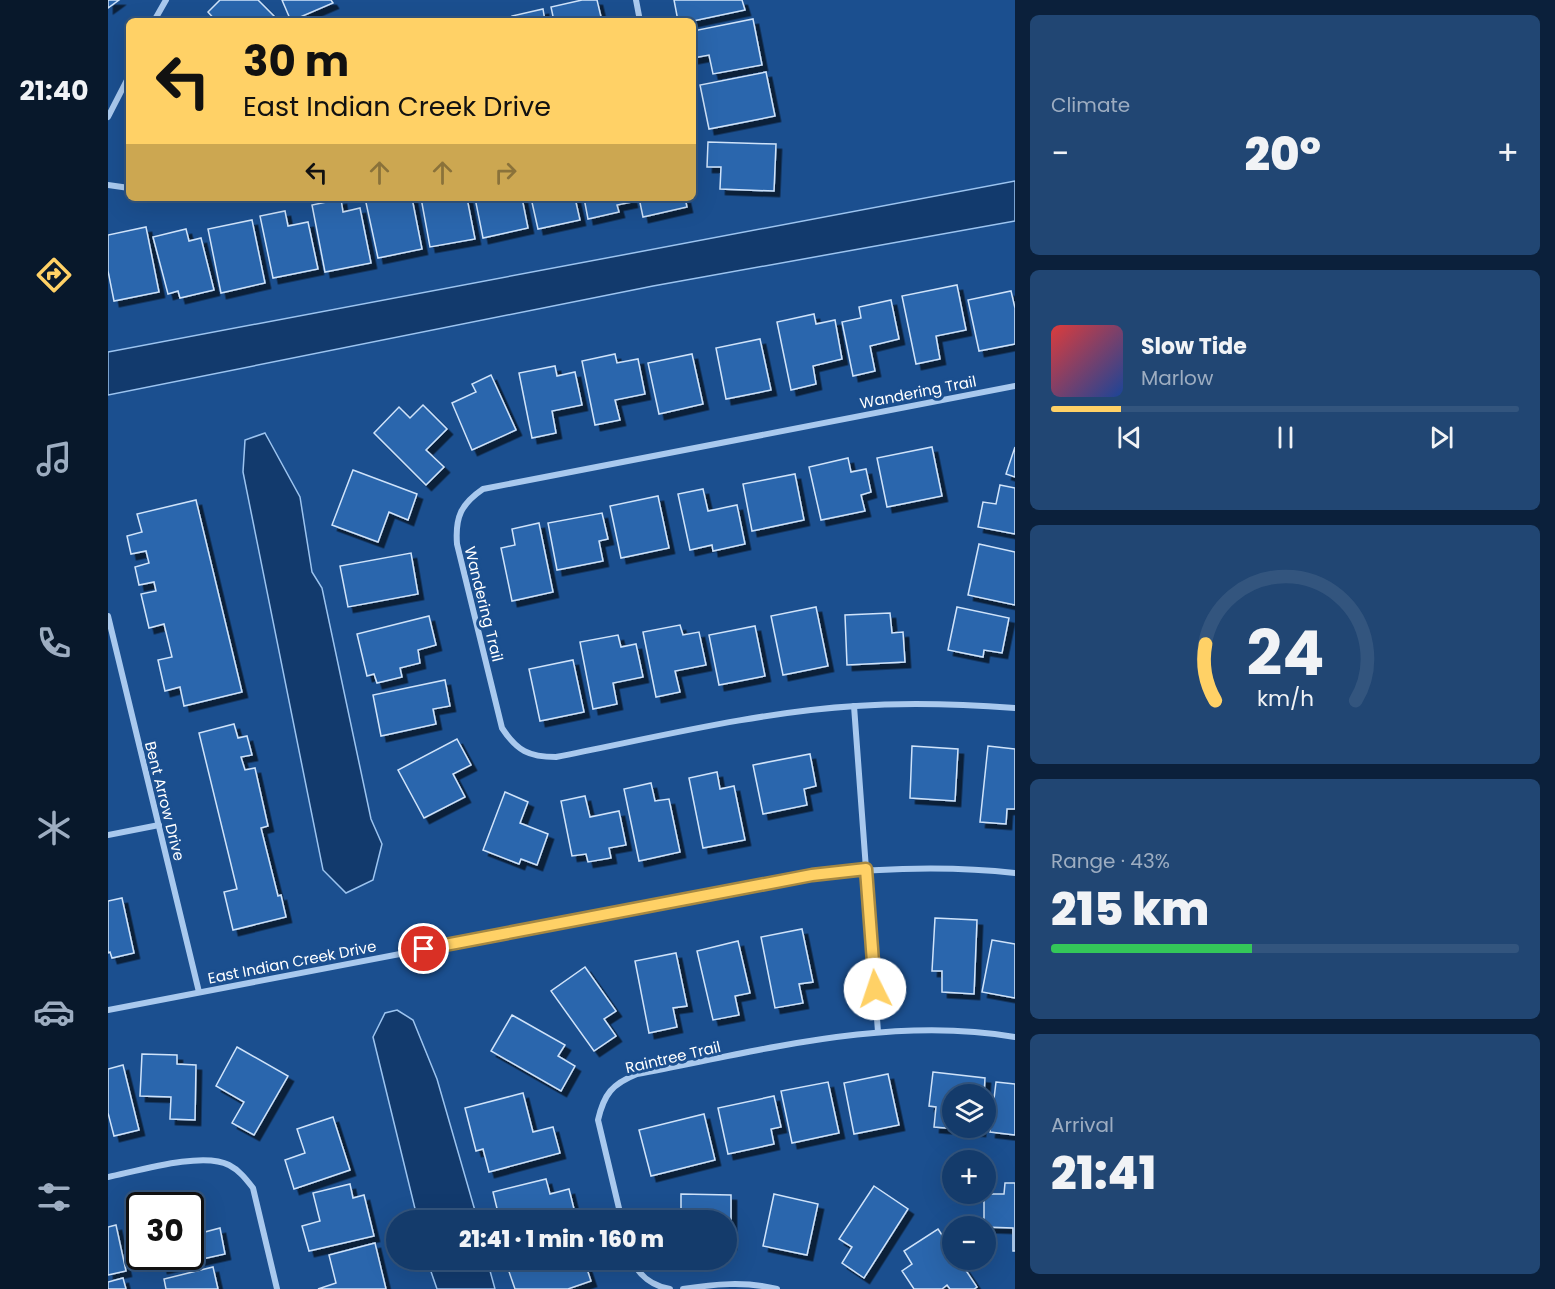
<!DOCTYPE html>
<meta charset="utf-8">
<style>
:root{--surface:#143b6b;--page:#214673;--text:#f1f3f6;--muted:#9dadc1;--line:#33557e;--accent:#ffd166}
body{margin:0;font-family:Poppins,sans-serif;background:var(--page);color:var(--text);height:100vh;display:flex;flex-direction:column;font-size:22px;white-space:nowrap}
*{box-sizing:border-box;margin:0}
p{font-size:20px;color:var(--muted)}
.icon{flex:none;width:33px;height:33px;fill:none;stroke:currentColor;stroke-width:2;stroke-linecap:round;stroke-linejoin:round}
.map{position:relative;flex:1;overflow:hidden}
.side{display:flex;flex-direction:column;gap:15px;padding:15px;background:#0b203b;width:540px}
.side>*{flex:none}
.guide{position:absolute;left:18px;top:18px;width:570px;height:183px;border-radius:9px;box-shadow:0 6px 24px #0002,0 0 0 2px var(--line);background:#ffd166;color:#111;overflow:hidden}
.fabs{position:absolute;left:834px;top:1084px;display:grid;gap:12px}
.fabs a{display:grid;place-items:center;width:54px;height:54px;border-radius:50%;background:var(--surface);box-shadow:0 6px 24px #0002,0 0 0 2px var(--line);font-size:30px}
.speed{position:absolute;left:18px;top:1192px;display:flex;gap:12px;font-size:30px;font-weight:700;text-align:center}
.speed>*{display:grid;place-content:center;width:78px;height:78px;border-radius:50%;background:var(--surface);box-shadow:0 6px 24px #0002,0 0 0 2px var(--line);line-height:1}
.speed .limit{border:3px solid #111;border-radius:9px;background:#fff;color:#111}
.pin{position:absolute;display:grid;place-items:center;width:51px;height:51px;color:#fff;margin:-26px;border:3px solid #fff;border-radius:50%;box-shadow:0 2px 6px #0007}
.me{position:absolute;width:66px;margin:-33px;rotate:356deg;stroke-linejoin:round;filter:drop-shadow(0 0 4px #0008)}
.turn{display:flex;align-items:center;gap:21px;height:126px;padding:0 18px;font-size:27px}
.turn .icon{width:78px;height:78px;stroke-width:2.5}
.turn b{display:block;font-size:42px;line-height:51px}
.lanes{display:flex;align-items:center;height:57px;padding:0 18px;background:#0003;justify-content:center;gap:30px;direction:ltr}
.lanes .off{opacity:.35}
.big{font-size:45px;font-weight:800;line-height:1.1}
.side .tile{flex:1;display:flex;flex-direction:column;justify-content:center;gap:9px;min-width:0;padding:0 21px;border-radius:9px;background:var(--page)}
.side .dial{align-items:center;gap:0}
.dial svg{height:156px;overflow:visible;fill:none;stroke:var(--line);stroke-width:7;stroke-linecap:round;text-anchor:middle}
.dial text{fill:var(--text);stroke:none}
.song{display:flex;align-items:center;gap:18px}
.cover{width:72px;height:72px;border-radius:9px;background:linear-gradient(135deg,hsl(0 70% 55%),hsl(220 70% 35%))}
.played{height:6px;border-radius:3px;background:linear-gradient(90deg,var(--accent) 15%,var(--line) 15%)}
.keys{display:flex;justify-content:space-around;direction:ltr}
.heat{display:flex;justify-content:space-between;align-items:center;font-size:33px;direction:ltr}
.charge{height:9px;border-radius:4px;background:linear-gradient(90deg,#34c759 43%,var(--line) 0)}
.trip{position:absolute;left:278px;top:1210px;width:351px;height:60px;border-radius:30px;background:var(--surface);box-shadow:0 6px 24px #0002,0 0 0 2px var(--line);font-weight:800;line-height:60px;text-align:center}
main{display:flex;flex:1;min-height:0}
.tabs{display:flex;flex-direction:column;width:108px;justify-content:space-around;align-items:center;background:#08182b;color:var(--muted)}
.tabs .icon{width:42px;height:42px}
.tabs .selected{color:var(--accent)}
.tabs b{font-size:27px;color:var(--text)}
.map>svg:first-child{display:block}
</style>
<main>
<nav class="tabs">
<b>21:40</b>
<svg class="icon selected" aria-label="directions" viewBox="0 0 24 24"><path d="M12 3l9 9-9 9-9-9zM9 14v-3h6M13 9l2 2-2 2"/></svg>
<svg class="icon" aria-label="music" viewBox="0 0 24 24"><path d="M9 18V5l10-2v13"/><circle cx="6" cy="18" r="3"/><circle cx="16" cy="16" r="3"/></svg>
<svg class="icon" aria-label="phone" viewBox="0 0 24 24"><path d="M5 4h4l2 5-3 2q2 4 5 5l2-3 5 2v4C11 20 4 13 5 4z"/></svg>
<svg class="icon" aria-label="climate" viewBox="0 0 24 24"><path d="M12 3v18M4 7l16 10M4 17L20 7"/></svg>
<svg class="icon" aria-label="car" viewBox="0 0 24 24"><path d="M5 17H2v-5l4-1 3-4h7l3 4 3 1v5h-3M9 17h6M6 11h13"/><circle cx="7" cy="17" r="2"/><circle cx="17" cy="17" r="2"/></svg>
<svg class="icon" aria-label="filters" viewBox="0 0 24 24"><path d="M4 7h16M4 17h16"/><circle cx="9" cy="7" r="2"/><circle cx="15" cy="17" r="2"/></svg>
</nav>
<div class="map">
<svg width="907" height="1289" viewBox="0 0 907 1289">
<defs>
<filter id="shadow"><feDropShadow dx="5.5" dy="5.5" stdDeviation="0" flood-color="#0009"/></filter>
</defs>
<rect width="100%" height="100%" fill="#1b4f8f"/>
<!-- water -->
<g fill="#123a6d" stroke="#9cc4f0" stroke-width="1.5">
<path d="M907,181V221L545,286L0,395V352Z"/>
<path d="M157,433L192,497L204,572L214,588L263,819L274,844L265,880L238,893L215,870L135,472L137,440Z"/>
<path d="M289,1010L305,1020L329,1079L370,1221H310L265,1037L277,1013Z"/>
<path d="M319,1260H379L387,1289H329Z"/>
</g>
<!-- building -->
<g fill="#2a66ad" stroke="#cfe3fa" stroke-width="1.5" filter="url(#shadow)">
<path d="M0,0H11L0,8Z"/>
<path d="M112,0H150L171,21H108L100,12Z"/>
<path d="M174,0H223L225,3L183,21Z"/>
<path d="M474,0H489L494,21H446L443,7Z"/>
<path d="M566,0H634L637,10L585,21H570Z"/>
<path d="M435,9L437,21H405L404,16Z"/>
<path d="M645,19L654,65L605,74L601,55L585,58V31Z"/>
<path d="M658,72L667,116L601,129L592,85Z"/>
<path d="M600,142L668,144L666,191L612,189L613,167H599Z"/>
<path d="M257,198H304L314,249L270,258Z"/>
<path d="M313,198H359L367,239L322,247Z"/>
<path d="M367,198H414L420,228L375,238Z"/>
<path d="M423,198H467L472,220L430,229Z"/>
<path d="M476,198H523L524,202L509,205L511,212L480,219Z"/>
<path d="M531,198H577L579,207L535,217Z"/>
<path d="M233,199L235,212L252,208L263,263L217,272L204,205Z"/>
<path d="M177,211L180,226L200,222L210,269L165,278L152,216Z"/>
<path d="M144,220L157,283L113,293L100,229Z"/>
<path d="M38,227L51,292L6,301L0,271V235Z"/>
<path d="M78,229L81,241L93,238L106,290L72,298L70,291L60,294L45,237Z"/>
<path d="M849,285L858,330L828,336L832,359L808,364L794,296Z"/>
<path d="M903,291L907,308V344L871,351L860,300Z"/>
<path d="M783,300L791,339L762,346L767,371L745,376L734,322L753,318L751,307Z"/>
<path d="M706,314L708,324L727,320L734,359L705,366L708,384L683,390L669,322Z"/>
<path d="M652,339L663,390L618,399L608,348Z"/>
<path d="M507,354L509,363L530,359L537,394L507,400L512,420L487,425L474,361Z"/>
<path d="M584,354L595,404L551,414L540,363Z"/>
<path d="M447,366L449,376L467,372L474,405L444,411L448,433L424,438L411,373Z"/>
<path d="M383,375L408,430L364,450L344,403L368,392L364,384Z"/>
<path d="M315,405L339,429L318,450L336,467L318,485L266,433L291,407L302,418Z"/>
<path d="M824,447L834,496L779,507L769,458Z"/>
<path d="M907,447V477L898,474Z"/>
<path d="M740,458L743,472L758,469L763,492L753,495L757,511L713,520L701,467Z"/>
<path d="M245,470L309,494L300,520L281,512L270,542L224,525Z"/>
<path d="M687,474L696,520L644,531L635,484Z"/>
<path d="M892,485L907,488V534L870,527L875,502L888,504Z"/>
<path d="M595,489L600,511L629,505L637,544L605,551L604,545L582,550L570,494Z"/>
<path d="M550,496L561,548L513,558L502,506Z"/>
<path d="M88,500L134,692L76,706L72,687L57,691L50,660L64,657L56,624L41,628L33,594L48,591L46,582L31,585L27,567L41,563L38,551L23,554L19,536L34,532L29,514Z"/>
<path d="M494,513L500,539L491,541L495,561L449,570L440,523Z"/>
<path d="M431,523L445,592L404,601L393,548L407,545L404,529Z"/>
<path d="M871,544L907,552V605L860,595Z"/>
<path d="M303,553L310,594L240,607L232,566Z"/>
<path d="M708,607L720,666L675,675L663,616Z"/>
<path d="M849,607L901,618L894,653L876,650L875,657L840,650Z"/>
<path d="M782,613L784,633L795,632L797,662L739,665L737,615Z"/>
<path d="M321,616L328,645L310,650L312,663L292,668L294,677L269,683L266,674L259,676L249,634Z"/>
<path d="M572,625L575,635L591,632L598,665L567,671L572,692L548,697L535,632Z"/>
<path d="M647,626L657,676L611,685L601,635Z"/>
<path d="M510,635L513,647L528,644L535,677L505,683L509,704L485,709L472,642Z"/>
<path d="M465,660L476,712L432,721L421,669Z"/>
<path d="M337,680L342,706L325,709L328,724L273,736L265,695Z"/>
<path d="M126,724L130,738L139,736L144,755L133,757L137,770L147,768L160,826L153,828L170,896L173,895L178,917L125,930L116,892L129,889L91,733Z"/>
<path d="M349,739L363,765L345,774L357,797L316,818L290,770Z"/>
<path d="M804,746L850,749L847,801L802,798Z"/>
<path d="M880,746L907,749V809H899L898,824L872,822Z"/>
<path d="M702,754L708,786L696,789L699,805L655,814L645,765Z"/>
<path d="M609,772L612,789L626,786L637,840L595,848L581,778Z"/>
<path d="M543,783L547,801L561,799L572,852L531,861L516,789Z"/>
<path d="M397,792L420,802L412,823L440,834L429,865L413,859L411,864L375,850Z"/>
<path d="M477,796L482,817L511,811L518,845L501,848L503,858L480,862L478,854L464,856L453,801Z"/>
<path d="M14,898L26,953L4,958L2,952L0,953V901Z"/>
<path d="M827,918L869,920L866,994L834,992V971H824Z"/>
<path d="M694,929L705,982L691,984L695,1003L667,1008L653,937Z"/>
<path d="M884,940L907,944V998L874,992Z"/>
<path d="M630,941L642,993L627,996L631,1015L605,1020L589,951Z"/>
<path d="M568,953L579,1006L565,1008L569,1027L541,1033L527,961Z"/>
<path d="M477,967L508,1011L496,1019L508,1036L486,1051L443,991Z"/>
<path d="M404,1015L457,1045L450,1056L467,1066L453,1091L383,1051Z"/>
<path d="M129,1047L180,1076L146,1135L124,1123L136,1102L108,1086Z"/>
<path d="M34,1054L69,1055V1064L88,1065L87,1120L62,1119L63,1097L32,1096Z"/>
<path d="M15,1065L31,1130L6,1136L0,1113V1069Z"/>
<path d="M825,1072L877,1078L876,1095H844V1128H872V1131L826,1127L828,1107L821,1106Z"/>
<path d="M780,1074L791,1125L746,1134L736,1083Z"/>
<path d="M720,1082L731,1133L684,1143L673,1091Z"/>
<path d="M888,1082L907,1084V1135L882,1132Z"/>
<path d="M415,1093L425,1132L445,1127L452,1153L381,1172L375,1149L368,1151L357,1108Z"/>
<path d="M666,1096L673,1127L663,1129L666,1144L620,1154L610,1108Z"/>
<path d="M596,1114L607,1160L543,1176L531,1130Z"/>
<path d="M225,1117L242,1170L186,1189L177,1160L197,1153L189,1129Z"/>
<path d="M438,1179L442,1194L461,1189L468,1217L452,1221H392L385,1192Z"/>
<path d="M897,1183H907V1251H905V1228L876,1227V1194H896Z"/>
<path d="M242,1184L245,1198L256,1195L266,1236L201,1251L194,1226L212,1221L205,1193Z"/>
<path d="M766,1186L800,1209L756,1278L734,1263L744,1247L731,1239Z"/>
<path d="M573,1194L623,1195V1244H618V1221H573Z"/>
<path d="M666,1194L710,1204L699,1255L655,1246Z"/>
<path d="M86,1205L93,1233L112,1228L117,1254L54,1268L51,1257H82V1206Z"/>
<path d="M8,1225L18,1271L0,1275V1227Z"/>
<path d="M830,1229L844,1250V1260H851L869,1287L866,1289H842L839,1285L834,1289H806L794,1271L804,1264L796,1251Z"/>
<path d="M267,1243L278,1289H210L228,1283L221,1255Z"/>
<path d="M408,1260H476L483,1281L460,1289H407L398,1263Z"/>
<path d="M105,1267L110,1289H58L56,1279Z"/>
<path d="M15,1278L18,1289H0V1282Z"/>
</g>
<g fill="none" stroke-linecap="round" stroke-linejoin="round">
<!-- minor -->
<g stroke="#a9c9ee" stroke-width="6">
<path d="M528,0L532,21"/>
<path d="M46,21L58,0"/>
<path d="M0,117L21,76"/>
<path d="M0,185L21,188"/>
<path d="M907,386L375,489C353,504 347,517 349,544L394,728C409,751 421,757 448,757C545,738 649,712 748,706C801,702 854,704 907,708"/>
<path d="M0,616L91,992"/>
<path d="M746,706L770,1032"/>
<path d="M0,835L51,825"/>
<path d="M0,1010L704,875C772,868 839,865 907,873"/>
<path d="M0,1177C29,1171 95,1151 121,1165C131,1170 138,1179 145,1188L169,1289"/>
<path d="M514,1221L490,1120C496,1094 504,1084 529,1074C652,1051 781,1015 907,1037"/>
<path d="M524,1260C531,1276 545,1286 562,1289"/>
<path d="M575,1289C606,1284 638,1281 669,1289"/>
</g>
</g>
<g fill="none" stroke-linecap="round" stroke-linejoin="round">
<!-- route casing -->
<g stroke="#a68842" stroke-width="15">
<path id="route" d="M316,949L704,875L758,869L767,989"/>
</g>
<!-- route -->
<use href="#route" stroke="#ffd166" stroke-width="10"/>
</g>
<g text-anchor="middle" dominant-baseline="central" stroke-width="6" stroke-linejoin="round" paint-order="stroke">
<!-- street labels -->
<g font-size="15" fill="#fff" stroke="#1b4f8f">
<text transform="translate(810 392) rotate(-11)">Wandering Trail</text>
<text transform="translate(376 604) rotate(76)">Wandering Trail</text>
<text transform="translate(57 801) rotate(76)">Bent Arrow Drive</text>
<text transform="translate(184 962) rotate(-11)">East Indian Creek Drive</text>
<text transform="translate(565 1057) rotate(-13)">Raintree Trail</text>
</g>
</g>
</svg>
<div class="fabs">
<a><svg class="icon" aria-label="layers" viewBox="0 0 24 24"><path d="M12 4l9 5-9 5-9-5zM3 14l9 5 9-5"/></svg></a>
<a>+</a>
<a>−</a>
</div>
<div class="speed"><div class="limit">30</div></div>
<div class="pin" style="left:316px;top:949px;background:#d93025"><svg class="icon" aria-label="arrive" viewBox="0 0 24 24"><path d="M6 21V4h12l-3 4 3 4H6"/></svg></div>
<svg class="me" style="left:767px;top:989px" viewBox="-20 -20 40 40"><circle r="19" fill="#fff"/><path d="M0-13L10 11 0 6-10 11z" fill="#ffd166"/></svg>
<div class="trip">21:41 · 1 min · 160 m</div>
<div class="guide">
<div class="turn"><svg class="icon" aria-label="left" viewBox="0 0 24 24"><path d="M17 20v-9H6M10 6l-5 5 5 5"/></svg><div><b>30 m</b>East Indian Creek Drive</div></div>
<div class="lanes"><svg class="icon" aria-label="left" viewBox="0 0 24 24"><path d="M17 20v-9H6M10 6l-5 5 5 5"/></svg><svg class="icon off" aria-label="ahead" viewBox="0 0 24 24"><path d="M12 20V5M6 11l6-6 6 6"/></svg><svg class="icon off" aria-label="ahead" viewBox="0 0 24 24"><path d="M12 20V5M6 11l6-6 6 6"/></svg><svg class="icon off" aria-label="right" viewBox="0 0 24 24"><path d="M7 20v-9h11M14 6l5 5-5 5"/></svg></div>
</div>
</div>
<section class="side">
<div class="tile"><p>Climate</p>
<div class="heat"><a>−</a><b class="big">20°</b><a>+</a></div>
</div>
<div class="tile">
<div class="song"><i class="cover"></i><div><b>Slow Tide</b><p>Marlow</p></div></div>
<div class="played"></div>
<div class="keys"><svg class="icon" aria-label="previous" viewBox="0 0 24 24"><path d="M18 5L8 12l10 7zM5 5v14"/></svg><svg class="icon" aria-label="pause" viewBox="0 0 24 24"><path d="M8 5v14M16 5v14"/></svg><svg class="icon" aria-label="next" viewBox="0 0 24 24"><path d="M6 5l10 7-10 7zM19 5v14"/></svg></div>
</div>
<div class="tile dial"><svg viewBox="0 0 100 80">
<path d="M14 69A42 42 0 1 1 86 69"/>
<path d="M14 69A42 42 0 0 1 9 40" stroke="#ffd166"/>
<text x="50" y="56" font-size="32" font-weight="700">24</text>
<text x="50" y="72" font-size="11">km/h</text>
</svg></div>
<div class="tile"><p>Range · 43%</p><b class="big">215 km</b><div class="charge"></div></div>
<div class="tile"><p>Arrival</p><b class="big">21:41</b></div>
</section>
</main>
